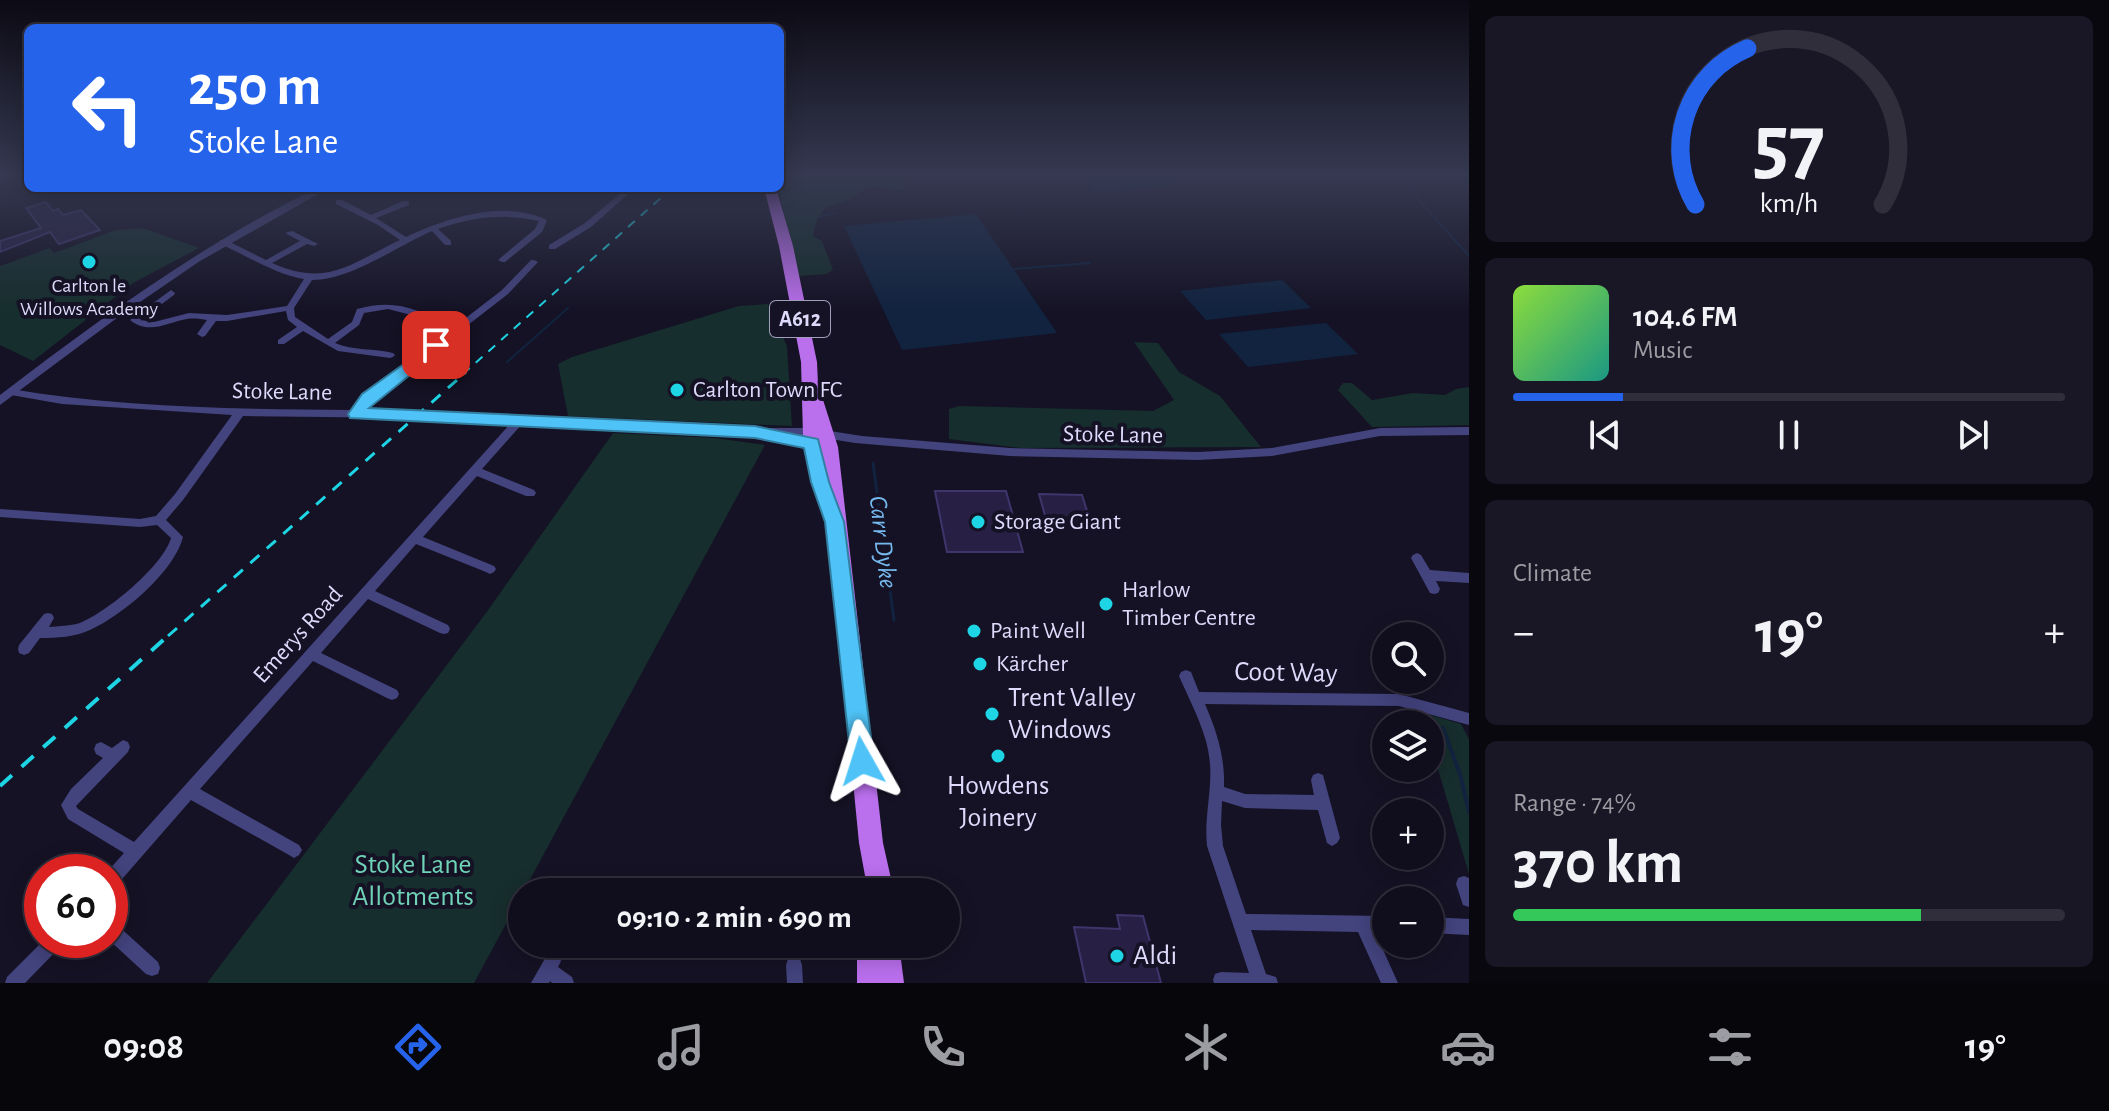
<!DOCTYPE html>
<meta charset="utf-8">
<style>
:root{--surface:#100e1c;--page:#191725;--text:#f1f3f6;--muted:#9c9ca3;--line:#302e3b;--accent:#2563eb}
body{margin:0;font-family:"Alegreya Sans",sans-serif;background:var(--page);color:var(--text);height:100vh;display:flex;flex-direction:column;font-size:30px;white-space:nowrap}
*{box-sizing:border-box;margin:0}
p{font-size:26px;color:var(--muted)}
.icon{flex:none;width:44px;height:44px;fill:none;stroke:currentColor;stroke-width:2;stroke-linecap:round;stroke-linejoin:round}
.map{position:relative;flex:1;overflow:hidden}
.drawer{display:flex;flex-direction:column;gap:16px;padding:16px;background:#09080f;width:640px}
.drawer>*{flex:none}
.top-card{position:absolute;left:24px;top:24px;width:760px;height:168px;border-radius:12px;box-shadow:0 4px 20px #0003,0 0 0 2px var(--line);background:#2563eb;color:#fff;overflow:hidden}
.controls{position:absolute;left:1372px;top:622px;display:grid;gap:16px}
.controls a{display:grid;place-items:center;width:72px;height:72px;border-radius:50%;background:var(--surface);box-shadow:0 4px 20px #0003,0 0 0 2px var(--line);font-size:40px}
.speed{position:absolute;left:24px;top:854px;display:flex;gap:16px;font-size:40px;font-weight:700;text-align:center}
.speed>*{display:grid;place-content:center;width:104px;height:104px;border-radius:50%;background:var(--surface);box-shadow:0 4px 20px #0003,0 0 0 2px var(--line);line-height:1}
.speed .limit{border:12px solid #d22;background:#fff;color:#111}
.pin{position:absolute;display:grid;place-items:center;width:68px;height:68px;color:#fff;margin:-34px;border-radius:16px;box-shadow:0 4px 12px #0006}
.me{position:absolute;width:88px;margin:-44px;rotate:354deg;stroke-linejoin:round;filter:drop-shadow(0 0 6px #0008)}
.turn{display:flex;align-items:center;gap:28px;height:168px;padding:0 32px;font-size:36px}
.turn .icon{width:104px;height:104px;stroke-width:2.5}
.turn b{display:block;font-size:56px;line-height:68px}
.big{font-size:60px;font-weight:700;line-height:1.1}
.drawer .card{flex:1;display:flex;flex-direction:column;justify-content:center;gap:12px;min-width:0;padding:0 28px;border-radius:12px;background:var(--page)}
.drawer .dial{align-items:center;gap:0}
.dial svg{height:208px;overflow:visible;fill:none;stroke:var(--line);stroke-width:7;stroke-linecap:round;text-anchor:middle}
.dial text{fill:var(--text);stroke:none}
.song{display:flex;align-items:center;gap:24px}
.cover{width:96px;height:96px;border-radius:12px;background:linear-gradient(135deg,hsl(90 70% 55%),hsl(170 70% 35%))}
.played{height:8px;border-radius:4px;background:linear-gradient(90deg,var(--accent) 20%,var(--line) 20%)}
.keys{display:flex;justify-content:space-around;direction:ltr}
.heat{display:flex;justify-content:space-between;align-items:center;font-size:44px;direction:ltr}
.charge{height:12px;border-radius:6px;background:linear-gradient(90deg,#34c759 74%,var(--line) 0)}
.trip{position:absolute;left:508px;top:878px;width:452px;height:80px;border-radius:40px;background:var(--surface);box-shadow:0 4px 20px #0003,0 0 0 2px var(--line);font-weight:700;line-height:80px;text-align:center}
.tab-bar{display:flex;height:128px;justify-content:space-around;align-items:center;background:#06060b;color:var(--muted)}
.tab-bar .icon{width:56px;height:56px}
.tab-bar .on{color:var(--accent)}
.tab-bar b{font-size:36px;color:var(--text)}
main{display:flex;flex:1;min-height:0}
.map>svg:first-child{display:block}
</style>
<main>
<div class="map">
<svg width="1469" height="983" viewBox="0 0 1469 983">
<rect width="100%" height="100%" fill="#151225"/>
<!-- green -->
<g fill="#162e2d">
<path d="M780,174L898,178L912,182L899,191L880,186L866,187C844,212 821,191 813,236L822,241L833,270L826,274L799,276L778,188Z"/>
<path d="M143,228L199,248L133,283L33,361L0,345V266L50,248L54,253L116,230Z"/>
<path d="M768,304L787,346L792,426L568,416L558,364L572,357L739,306Z"/>
<path d="M1134,342L1158,343L1179,372L1220,396L1261,447L1021,448L949,439V409L959,406L1153,411L1174,400Z"/>
<path d="M1343,383H1352L1372,400L1413,393L1445,395L1456,389L1469,387V425L1372,427L1338,390Z"/>
<path d="M613,433L714,438L765,445L474,983H207L486,613Z"/>
<path d="M1420,712L1461,724L1469,739V874L1430,742V724H1424Z"/>
</g>
<!-- water -->
<g fill="#11233f">
<path d="M1076,174H1172L1183,185L1094,193Z"/>
<path d="M976,214L1057,333L902,350L844,226Z"/>
<path d="M1282,280L1311,308L1206,320L1180,291Z"/>
<path d="M1326,323L1358,354L1248,367L1219,334Z"/>
</g>
<g fill="none" stroke-linecap="round" stroke-linejoin="round">
<!-- stream-far2 -->
<g stroke="#11233f" stroke-width="2">
<path d="M1396,174L1469,256"/>
<path d="M1323,180L1388,174"/>
<path d="M819,217L834,213"/>
<path d="M1014,269L1090,263"/>
<path d="M507,362L568,308"/>
</g>
<!-- stream-far1 -->
<path stroke="#11233f" stroke-width="3" d="M873,463L894,620"/>
<!-- stream -->
<path stroke="#11233f" stroke-width="4" d="M1443,728L1460,774L1469,812"/>
</g>
<!-- building -->
<g fill="#272044" stroke="#3f356d" stroke-width="2">
<path d="M46,202L53,211L58,209L63,215L81,210L100,230L59,244L50,232L0,252V241L41,228L26,208Z"/>
<path d="M935,491H1006L1023,552H947Z"/>
<path d="M1039,494L1082,495L1092,527L1048,526Z"/>
<path d="M1117,915L1143,916L1161,983H1086L1074,927L1120,929Z"/>
</g>
<g fill="none" stroke-linecap="round" stroke-linejoin="round">
<!-- minor -->
<g fill="#43437e" fill-rule="evenodd">
<path d="M627,188H635L591,227L555,249H549V245L585,223Z"/>
<path d="M336,200H342L371,215L403,201H409V205L376,218L406,237C447,218 504,199 547,220L542,232L505,262H502L498,260L535,229L539,221C503,213 472,217 438,229L451,241V245H445L432,231C395,247 351,280 312,280L294,308L295,317L328,339L352,322L357,309C379,303 397,303 418,311V315L415,316L388,309L364,313L359,325L335,343C353,351 374,348 393,353L395,355L393,357L390,358L338,351L303,331L284,344H278V340L297,327L288,320L286,311L227,321H216L205,336L202,337L197,334L207,320C201,319 194,318 187,319C166,323 149,335 130,320L171,290L175,293L174,295L140,320L154,322L189,313L227,315L287,306L304,279C274,274 248,256 220,244V240H226L266,260L300,241L285,233L292,231L318,244L314,246L307,244L272,263C328,288 351,263 400,240L378,225L336,204Z"/>
<path d="M531,260H534L538,262L508,294L371,400L364,411L417,412L755,428H811L862,436L1010,448L1198,452L1272,448L1380,428L1469,427V435L1380,436L1272,456L1198,460L1010,456L855,443L811,436H755L522,424L482,469L534,490L536,493L534,496H526L477,476L423,537L494,566L496,569L494,572L490,574L486,572L416,544L375,591L448,625L450,629L448,633L444,634L440,633L368,599L321,653L397,690L399,694L397,698L392,700L387,698L313,661L200,789L299,845L302,850L299,855L294,858L289,855L191,800L116,886L110,888V872H107L124,853L68,819L61,805L71,789L103,758L96,754L94,749L96,744L101,742L112,748L123,740L128,742L130,747L128,752L76,806L78,809L134,842L511,423L417,418L243,416L183,500L166,520L183,537C174,572 123,615 90,630C75,637 58,638 40,638L29,653L24,655L19,653L18,649L19,645L44,614L48,613L52,614L54,618L49,627C59,626 70,626 80,623C107,612 163,566 171,538L157,525L140,527L0,517V509L140,519L156,516L175,494L232,415L62,404L11,395L6,392L8,390L11,389C122,408 241,409 353,410L365,396L502,290Z"/>
<path d="M1417,553L1421,555L1430,570L1469,573V583L1436,581L1440,589L1438,593L1434,594L1430,593L1411,558L1413,555Z"/>
<path d="M1186,670L1191,672L1199,692L1399,694L1469,713V725L1399,706L1205,704C1217,732 1225,757 1224,787L1245,794L1314,795L1311,780L1313,775L1318,773L1323,775L1340,838L1337,843L1332,846L1327,843L1318,810L1245,808L1222,801L1221,825L1223,846L1246,914L1386,916V932H1375L1398,983H1381L1358,932L1251,930L1266,974L1276,977L1278,983H1214L1213,980L1215,974L1221,972L1249,973L1207,846C1204,818 1212,792 1210,764C1208,733 1191,704 1179,676L1181,672Z"/>
<path d="M1464,876L1469,878V907L1463,905L1456,884L1458,878Z"/>
<path d="M1430,917L1469,919V935L1430,933Z"/>
<path d="M110,922L116,924L158,962L160,968L158,974L152,976L146,974L109,940Z"/>
<path d="M44,940H63L61,946L25,983H5L7,977Z"/>
<path d="M553,953L559,955L561,961L558,967L572,977L574,983H552L550,981L549,983H531L547,955Z"/>
<path d="M794,957L800,959L802,965L803,983H787L786,965L788,959Z"/>
</g>
<!-- tertiary -->
<path fill="#43437e" fill-rule="evenodd" d="M317,188H329L200,261L121,315L0,405V395C101,318 202,244 317,188Z"/>
<!-- primary -->
<g fill="#ba6fed" fill-rule="evenodd">
<path d="M764,188H776L793,246L817,362L818,384L838,447L883,843L894,892H868L859,843L826,505L820,503L817,498L803,436L801,362L779,246Z"/>
<path d="M857,944H899L904,983H857Z"/>
</g>
<!-- rail-far2 -->
<path stroke="#1dd5e4" stroke-width="2" stroke-dasharray="9 8" stroke-linecap="butt" d="M463,374L672,188"/>
<!-- rail-far1 -->
<path stroke="#1dd5e4" stroke-width="3" stroke-dasharray="12 10" stroke-linecap="butt" d="M168,636L466,372"/>
<!-- rail -->
<path stroke="#1dd5e4" stroke-width="4" stroke-dasharray="16 13" stroke-linecap="butt" d="M0,786L170,634"/>
</g>
<!-- sky -->
<linearGradient id="sky" x2="0" y2="1"><stop stop-color="#0c0a14"/><stop offset="0.56" stop-color="#353951"/><stop offset="1" stop-color="#353951" stop-opacity="0"/></linearGradient>
<rect width="1469" height="312" fill="url(#sky)"/>
<!-- route -->
<path fill="#4fc3f7" stroke="#337fa1" stroke-width="2" d="M436,341L442,342V349L369,408L755,426L818,439L829,482L844,522L874,761L871,769L862,773L854,769L851,761L825,522L811,482L804,448L755,438L350,418L348,414L362,394Z"/>
<!-- markers -->
<g fill="#1dd5e4" stroke="#151225" stroke-width="3">
<circle cx="89" cy="262" r="8"/>
<circle cx="677" cy="390" r="8"/>
<circle cx="978" cy="522" r="8"/>
<circle cx="1106" cy="604" r="8"/>
<circle cx="974" cy="631" r="8"/>
<circle cx="980" cy="664" r="8"/>
<circle cx="992" cy="714" r="8"/>
<circle cx="998" cy="756" r="8"/>
<circle cx="1117" cy="956" r="8"/>
</g>
<g text-anchor="middle" dominant-baseline="central" stroke-width="8" stroke-linejoin="round" paint-order="stroke">
<!-- far-poi labels -->
<g font-size="20" fill="#dddafb" stroke="#151225">
<text x="89" y="286">Carlton le<tspan x="89" dy="23">Willows Academy</tspan></text>
</g>
<!-- shield labels -->
<rect fill="#151225" stroke="#a19ebb" stroke-width="2" x="770" y="301" width="60" height="36" rx="6"/>
<g font-size="22" font-weight="bold" fill="#dddafb">
<text x="800" y="319">A612</text>
</g>
<!-- poi labels -->
<g font-size="24" fill="#dddafb" stroke="#151225" text-anchor="start">
<text x="693" y="390">Carlton Town FC</text>
<text x="994" y="522">Storage Giant</text>
<text x="1122" y="590">Harlow<tspan x="1122" dy="28">Timber Centre</tspan></text>
<text x="990" y="631">Paint Well</text>
<text x="996" y="664">Kärcher</text>
</g>
<!-- street labels -->
<g font-size="24" fill="#dddafb" stroke="#151225">
<text transform="translate(282 392) rotate(1)">Stoke Lane</text>
<text transform="translate(1113 435) rotate(1)">Stoke Lane</text>
<text transform="translate(298 635) rotate(-48)">Emerys Road</text>
</g>
<!-- water labels -->
<g font-size="26" font-style="italic" fill="#75b9ee" stroke="#151225">
<text transform="translate(883 542) rotate(83)">Carr Dyke</text>
</g>
<!-- near-street labels -->
<g font-size="28" fill="#dddafb" stroke="#151225">
<text transform="translate(1286 673) rotate(1)">Coot Way</text>
</g>
<!-- near-poi labels -->
<g font-size="28" fill="#dddafb" stroke="#151225" text-anchor="start">
<text x="1008" y="698">Trent Valley<tspan x="1008" dy="32">Windows</tspan></text>
<text x="998" y="786" text-anchor="middle">Howdens<tspan x="998" dy="32">Joinery</tspan></text>
<text x="1133" y="956">Aldi</text>
</g>
<!-- near-park labels -->
<g font-size="28" fill="#6fd3b7" stroke="#151225">
<text x="413" y="865">Stoke Lane<tspan x="413" dy="32">Allotments</tspan></text>
</g>
</g>
</svg>
<div class="controls">
<a><svg class="icon" aria-label="search" viewBox="0 0 24 24"><circle cx="10" cy="10" r="6"/><path d="M15 15l6 6"/></svg></a>
<a><svg class="icon" aria-label="layers" viewBox="0 0 24 24"><path d="M12 4l9 5-9 5-9-5zM3 14l9 5 9-5"/></svg></a>
<a>+</a>
<a>−</a>
</div>
<div class="speed"><div class="limit">60</div></div>
<div class="pin" style="left:436px;top:345px;background:#d93025"><svg class="icon" aria-label="arrive" viewBox="0 0 24 24"><path d="M6 21V4h12l-3 4 3 4H6"/></svg></div>
<svg class="me" style="left:862px;top:761px" viewBox="-20 -20 40 40"><path d="M0-17L14 15 0 8-14 15z" fill="#4fc3f7" stroke="#fff" stroke-width="4"/></svg>
<div class="trip">09:10 · 2 min · 690 m</div>
<div class="top-card">
<div class="turn"><svg class="icon" aria-label="left" viewBox="0 0 24 24"><path d="M17 20v-9H6M10 6l-5 5 5 5"/></svg><div><b>250 m</b>Stoke Lane</div></div>
</div>
</div>
<section class="drawer">
<div class="card dial"><svg viewBox="0 0 100 80">
<path d="M14 69A42 42 0 1 1 86 69"/>
<path d="M14 69A42 42 0 0 1 34 9" stroke="#2563eb"/>
<text x="50" y="56" font-size="32" font-weight="700">57</text>
<text x="50" y="72" font-size="11">km/h</text>
</svg></div>
<div class="card">
<div class="song"><i class="cover"></i><div><b>104.6 FM</b><p>Music</p></div></div>
<div class="played"></div>
<div class="keys"><svg class="icon" aria-label="previous" viewBox="0 0 24 24"><path d="M18 5L8 12l10 7zM5 5v14"/></svg><svg class="icon" aria-label="pause" viewBox="0 0 24 24"><path d="M8 5v14M16 5v14"/></svg><svg class="icon" aria-label="next" viewBox="0 0 24 24"><path d="M6 5l10 7-10 7zM19 5v14"/></svg></div>
</div>
<div class="card"><p>Climate</p>
<div class="heat"><a>−</a><b class="big">19°</b><a>+</a></div>
</div>
<div class="card"><p>Range · 74%</p><b class="big">370 km</b><div class="charge"></div></div>
</section>
</main>
<nav class="tab-bar">
<b>09:08</b>
<svg class="icon on" aria-label="directions" viewBox="0 0 24 24"><path d="M12 3l9 9-9 9-9-9zM9 14v-3h6M13 9l2 2-2 2"/></svg>
<svg class="icon" aria-label="music" viewBox="0 0 24 24"><path d="M9 18V5l10-2v13"/><circle cx="6" cy="18" r="3"/><circle cx="16" cy="16" r="3"/></svg>
<svg class="icon" aria-label="phone" viewBox="0 0 24 24"><path d="M5 4h4l2 5-3 2q2 4 5 5l2-3 5 2v4C11 20 4 13 5 4z"/></svg>
<svg class="icon" aria-label="climate" viewBox="0 0 24 24"><path d="M12 3v18M4 7l16 10M4 17L20 7"/></svg>
<svg class="icon" aria-label="car" viewBox="0 0 24 24"><path d="M5 17H2v-5l4-1 3-4h7l3 4 3 1v5h-3M9 17h6M6 11h13"/><circle cx="7" cy="17" r="2"/><circle cx="17" cy="17" r="2"/></svg>
<svg class="icon" aria-label="filters" viewBox="0 0 24 24"><path d="M4 7h16M4 17h16"/><circle cx="9" cy="7" r="2"/><circle cx="15" cy="17" r="2"/></svg>
<b>19°</b>
</nav>
